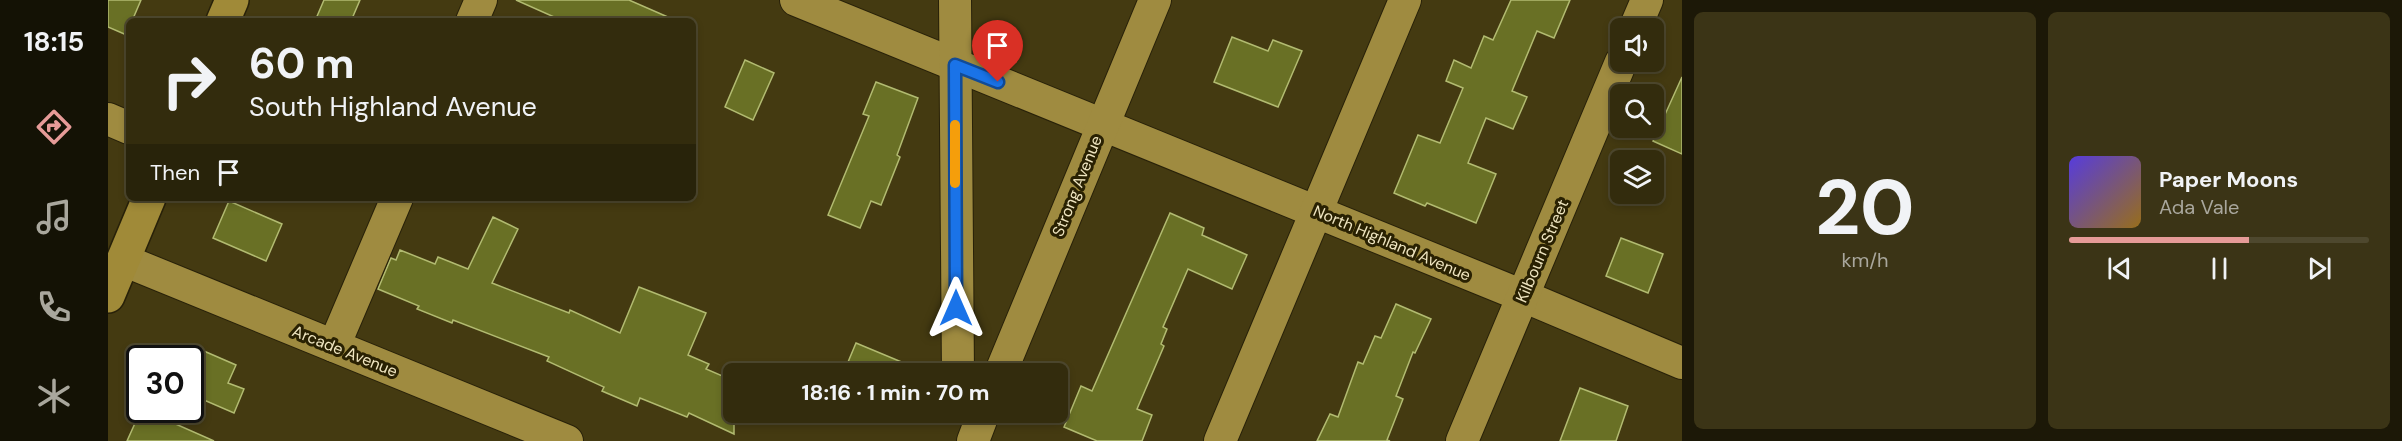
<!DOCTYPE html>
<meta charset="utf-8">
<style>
:root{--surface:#332c0d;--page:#3b3416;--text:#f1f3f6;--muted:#a9a79d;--line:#4e482e;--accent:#e69b98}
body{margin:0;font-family:"DM Sans",sans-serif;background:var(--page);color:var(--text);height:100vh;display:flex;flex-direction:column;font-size:22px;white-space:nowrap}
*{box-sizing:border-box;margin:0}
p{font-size:20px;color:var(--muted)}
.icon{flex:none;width:33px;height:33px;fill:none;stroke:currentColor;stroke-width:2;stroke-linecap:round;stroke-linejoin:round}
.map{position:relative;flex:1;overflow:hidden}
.details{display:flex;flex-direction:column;gap:12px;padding:12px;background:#1c1807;width:720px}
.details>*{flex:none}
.hud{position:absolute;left:18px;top:18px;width:570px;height:183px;border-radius:9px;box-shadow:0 3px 9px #0003,0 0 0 2px var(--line);background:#332c0d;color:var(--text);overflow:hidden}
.controls{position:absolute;left:1502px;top:18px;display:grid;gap:12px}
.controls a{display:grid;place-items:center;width:54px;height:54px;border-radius:9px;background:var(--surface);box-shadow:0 3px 9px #0003,0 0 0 2px var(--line);font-size:30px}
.speed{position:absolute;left:18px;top:345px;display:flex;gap:12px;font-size:30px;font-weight:700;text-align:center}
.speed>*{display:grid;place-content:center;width:78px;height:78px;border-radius:50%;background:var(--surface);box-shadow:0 3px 9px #0003,0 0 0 2px var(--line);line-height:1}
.speed .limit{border:3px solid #111;border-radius:9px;background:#fff;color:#111}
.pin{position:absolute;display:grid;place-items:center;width:51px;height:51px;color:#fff;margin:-62px -26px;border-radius:50% 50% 50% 0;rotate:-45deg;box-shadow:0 0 6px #0007}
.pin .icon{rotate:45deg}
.me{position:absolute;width:66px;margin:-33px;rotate:0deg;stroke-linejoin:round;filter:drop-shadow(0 0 4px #0008)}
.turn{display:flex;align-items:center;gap:21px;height:126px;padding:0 24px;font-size:27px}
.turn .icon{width:78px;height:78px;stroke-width:2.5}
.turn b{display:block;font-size:42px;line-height:51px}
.then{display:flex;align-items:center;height:57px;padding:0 24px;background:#0003;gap:12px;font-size:22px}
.details .widget{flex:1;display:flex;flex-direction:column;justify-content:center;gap:9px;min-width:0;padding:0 21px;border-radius:9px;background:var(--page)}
.details .dial{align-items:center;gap:0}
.dial b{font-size:78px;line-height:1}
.song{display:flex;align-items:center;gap:18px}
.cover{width:72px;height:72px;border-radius:9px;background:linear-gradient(135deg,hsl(250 70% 55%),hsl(40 70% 35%))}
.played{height:6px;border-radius:3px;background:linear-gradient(90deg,var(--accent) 60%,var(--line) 60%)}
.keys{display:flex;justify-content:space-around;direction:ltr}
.details .tiles{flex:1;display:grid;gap:12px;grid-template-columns:repeat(2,1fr)}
.trip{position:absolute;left:615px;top:363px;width:345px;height:60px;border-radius:9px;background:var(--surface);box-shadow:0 3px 9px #0003,0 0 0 2px var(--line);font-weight:700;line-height:60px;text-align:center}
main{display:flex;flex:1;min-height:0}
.tabs{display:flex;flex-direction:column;width:108px;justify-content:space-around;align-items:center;background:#141205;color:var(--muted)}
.tabs .icon{width:42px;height:42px}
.tabs .current{color:var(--accent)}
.tabs b{font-size:27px;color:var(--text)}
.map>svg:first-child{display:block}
</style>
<main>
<nav class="tabs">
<b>18:15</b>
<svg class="icon current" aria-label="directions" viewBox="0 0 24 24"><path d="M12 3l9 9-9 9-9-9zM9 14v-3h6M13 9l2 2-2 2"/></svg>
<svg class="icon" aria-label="music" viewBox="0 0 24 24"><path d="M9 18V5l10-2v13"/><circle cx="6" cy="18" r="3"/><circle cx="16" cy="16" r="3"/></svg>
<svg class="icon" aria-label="phone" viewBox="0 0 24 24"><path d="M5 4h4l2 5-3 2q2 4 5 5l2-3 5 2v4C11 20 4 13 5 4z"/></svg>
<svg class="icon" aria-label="climate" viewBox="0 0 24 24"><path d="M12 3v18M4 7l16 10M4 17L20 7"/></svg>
</nav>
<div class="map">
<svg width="1574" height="441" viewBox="0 0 1574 441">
<rect width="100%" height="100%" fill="#443a11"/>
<!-- building -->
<g fill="#697025" stroke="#b2bb71" stroke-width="1.5">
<path d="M0,0H33L24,21H21V36L0,27Z"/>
<path d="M216,0H252L243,21H207Z"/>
<path d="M408,0H521L569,21H455Z"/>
<path d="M1403,0H1462L1446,38L1429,31L1404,91L1419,97L1405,129L1378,118L1360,163L1388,174L1368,223L1319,203L1317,206L1286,193L1310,135L1332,143L1355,88L1338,81L1346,60L1363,68L1376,36L1385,40Z"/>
<path d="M1124,37L1160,51L1165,40L1194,51L1170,107L1106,82Z"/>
<path d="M637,60L666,73L645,120L617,107Z"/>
<path d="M1574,77V154L1545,141Z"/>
<path d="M768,82L810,98L789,155L792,157L773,205L763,201L752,228L720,215L761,116L755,114Z"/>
<path d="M121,201L174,224L158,261L105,238Z"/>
<path d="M1062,213L1096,228L1094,235L1139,255L1124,289L1080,269L1055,327L1059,329L1053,344L1056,346L1029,409L1044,415L1034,441H989L956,427L973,386L984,391Z"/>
<path d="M385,217L410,229L384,283L461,313L462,310L512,333L531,287L598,313L580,355L601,364L598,369L626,381V434L581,413L579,417L532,398L529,406L494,391L496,387L439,361L441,357L345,320L344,323L309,309L311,306L270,289L283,258L288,260L292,250L327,264L330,257L360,269Z"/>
<path d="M1513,238L1555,254L1540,293L1498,276Z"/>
<path d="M1288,304L1323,319L1307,353L1305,352L1288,396L1295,399L1279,440L1282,441H1209L1222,414L1230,417L1250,362L1255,364L1267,336L1273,338Z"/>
<path d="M748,343L820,373V374H735Z"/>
<path d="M82,345L128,365L120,383L136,389L126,413L82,394Z"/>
<path d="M1472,388L1520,406L1508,441H1452Z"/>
<path d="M33,410H36L106,441H19Z"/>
</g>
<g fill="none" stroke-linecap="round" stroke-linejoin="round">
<!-- minor casing -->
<g stroke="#282109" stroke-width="34">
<g id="minor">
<path d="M688,0L1415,296L1574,363"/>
<path d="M847,0L850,374"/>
<path d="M364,21L373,0"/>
<path d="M1527,28L1539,0"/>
<path d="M0,119L21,128"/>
<path d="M15,260L459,441"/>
<path d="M226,346L289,198"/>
<path d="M892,374L1047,0"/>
<path d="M865,441L876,412"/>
<path d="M1112,441L1297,0"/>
<path d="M1354,441L1513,62"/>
</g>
</g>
<!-- major casing -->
<g stroke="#282109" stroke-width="36">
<g id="major">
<path d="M115,21L124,0"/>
<path d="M0,296L41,198"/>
</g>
</g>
<!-- minor -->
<use href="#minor" stroke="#9f8b40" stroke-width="32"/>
<!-- major -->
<use href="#major" stroke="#a08a38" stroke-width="33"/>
</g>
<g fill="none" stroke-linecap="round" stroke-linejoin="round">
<!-- route casing -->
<g stroke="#114b97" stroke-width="15">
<path id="route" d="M848,308L847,65L890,82"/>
</g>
<!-- route -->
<use href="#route" stroke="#1a73e8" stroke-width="10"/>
<!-- slow -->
<path stroke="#f59e0b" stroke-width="10" d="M847,125V183"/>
</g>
<g text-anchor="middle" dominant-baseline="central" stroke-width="6" stroke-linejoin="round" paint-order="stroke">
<!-- street labels -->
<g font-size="16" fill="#efe5c0" stroke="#292102">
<text transform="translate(969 186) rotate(-68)">Strong Avenue</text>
<text transform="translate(1284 243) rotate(23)">North Highland Avenue</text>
<text transform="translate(1434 251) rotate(-67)">Kilbourn Street</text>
<text transform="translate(237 351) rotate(22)">Arcade Avenue</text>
</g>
</g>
</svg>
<div class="controls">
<a><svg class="icon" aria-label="sound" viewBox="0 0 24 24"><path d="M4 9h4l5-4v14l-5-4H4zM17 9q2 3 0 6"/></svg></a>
<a><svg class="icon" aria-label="search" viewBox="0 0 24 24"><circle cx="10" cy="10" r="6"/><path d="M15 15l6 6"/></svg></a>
<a><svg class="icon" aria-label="layers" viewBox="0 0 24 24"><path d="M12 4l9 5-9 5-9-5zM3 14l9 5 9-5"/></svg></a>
</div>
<div class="speed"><div class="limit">30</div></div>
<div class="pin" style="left:890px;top:82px;background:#d93025"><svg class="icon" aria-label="arrive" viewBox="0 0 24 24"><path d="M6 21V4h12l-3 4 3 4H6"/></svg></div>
<svg class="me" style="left:848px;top:308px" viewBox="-20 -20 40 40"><path d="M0-17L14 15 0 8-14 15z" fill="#1a73e8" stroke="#fff" stroke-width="4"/></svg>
<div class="trip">18:16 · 1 min · 70 m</div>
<div class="hud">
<div class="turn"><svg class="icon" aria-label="right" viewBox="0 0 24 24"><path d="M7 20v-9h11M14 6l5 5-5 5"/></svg><div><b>60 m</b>South Highland Avenue</div></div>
<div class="then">Then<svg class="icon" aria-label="arrive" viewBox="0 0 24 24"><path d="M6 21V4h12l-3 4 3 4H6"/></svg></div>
</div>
</div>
<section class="details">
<div class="tiles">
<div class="widget dial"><b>20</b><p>km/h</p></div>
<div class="widget">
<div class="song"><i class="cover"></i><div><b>Paper Moons</b><p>Ada Vale</p></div></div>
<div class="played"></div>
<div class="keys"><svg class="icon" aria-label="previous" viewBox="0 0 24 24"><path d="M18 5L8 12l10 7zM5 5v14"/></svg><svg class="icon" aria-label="pause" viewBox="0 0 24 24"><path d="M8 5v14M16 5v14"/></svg><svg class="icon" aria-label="next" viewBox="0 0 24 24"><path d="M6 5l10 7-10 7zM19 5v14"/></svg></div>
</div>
</div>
</section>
</main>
